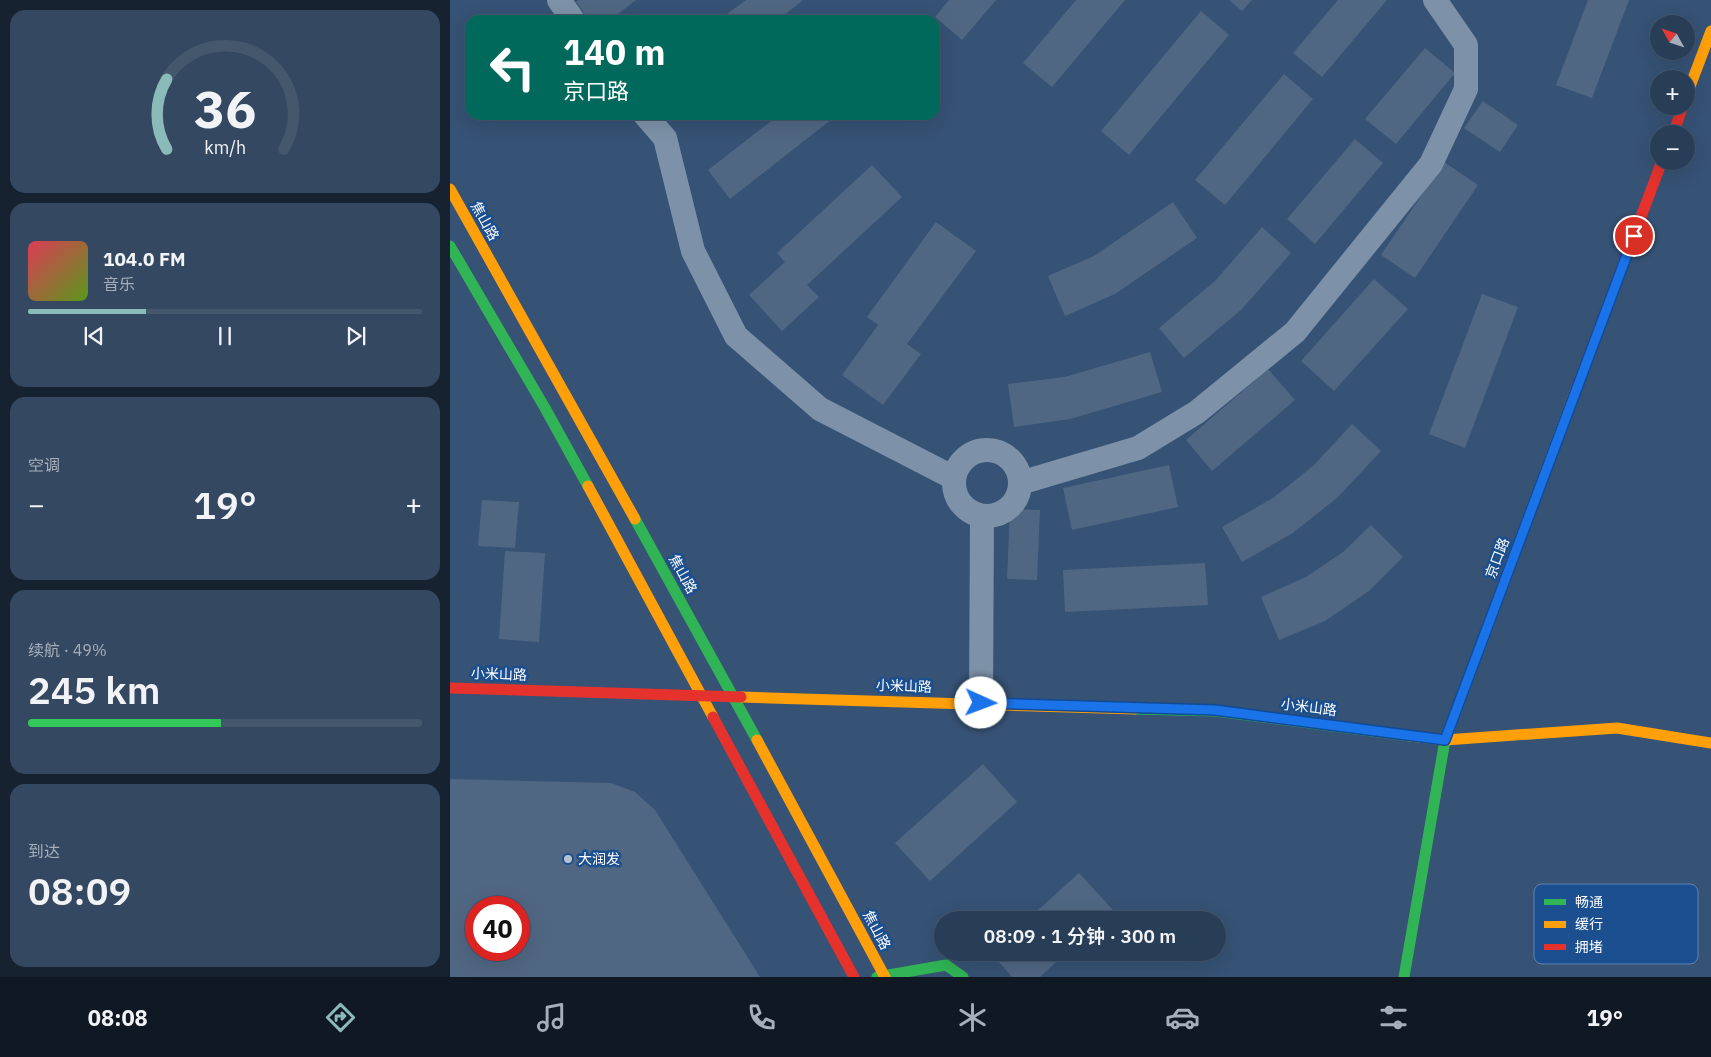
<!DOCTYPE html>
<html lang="zh">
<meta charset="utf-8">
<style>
:root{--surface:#283e57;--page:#344961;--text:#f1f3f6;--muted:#a5aeba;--line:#44576d;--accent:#8bbbb9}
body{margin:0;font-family:"IBM Plex Sans","Noto Sans SC",sans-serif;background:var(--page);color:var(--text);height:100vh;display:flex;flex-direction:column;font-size:19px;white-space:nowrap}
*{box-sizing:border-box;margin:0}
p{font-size:16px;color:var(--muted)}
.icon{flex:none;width:28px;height:28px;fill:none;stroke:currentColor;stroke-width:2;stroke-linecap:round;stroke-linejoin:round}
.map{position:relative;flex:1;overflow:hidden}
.side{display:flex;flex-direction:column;gap:10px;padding:10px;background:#162230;width:450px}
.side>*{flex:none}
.hud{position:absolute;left:15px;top:15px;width:475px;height:105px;border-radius:15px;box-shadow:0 5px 20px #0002,0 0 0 1px var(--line);background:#00695c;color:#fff;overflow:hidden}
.needle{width:32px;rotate:310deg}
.controls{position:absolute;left:1200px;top:15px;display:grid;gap:10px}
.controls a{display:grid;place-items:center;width:45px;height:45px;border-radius:50%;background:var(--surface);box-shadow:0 5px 20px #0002,0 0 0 1px var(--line);font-size:25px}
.speed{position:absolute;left:15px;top:896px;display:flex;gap:10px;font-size:25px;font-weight:700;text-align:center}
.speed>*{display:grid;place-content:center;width:65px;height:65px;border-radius:50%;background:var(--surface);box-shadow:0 5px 20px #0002,0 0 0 1px var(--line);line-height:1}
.speed .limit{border:8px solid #d22;background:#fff;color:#111}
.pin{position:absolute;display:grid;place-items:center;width:42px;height:42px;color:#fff;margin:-21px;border:2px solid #fff;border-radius:50%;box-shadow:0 1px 5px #0007}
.me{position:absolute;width:55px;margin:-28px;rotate:92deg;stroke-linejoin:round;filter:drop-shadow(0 0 4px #0008)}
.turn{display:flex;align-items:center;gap:18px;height:105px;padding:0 15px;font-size:22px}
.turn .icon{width:65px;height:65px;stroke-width:2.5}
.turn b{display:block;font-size:35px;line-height:42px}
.big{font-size:38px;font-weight:600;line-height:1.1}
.side .tile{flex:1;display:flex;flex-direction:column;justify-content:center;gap:8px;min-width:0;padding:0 18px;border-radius:15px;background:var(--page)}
.side .dial{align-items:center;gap:0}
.dial svg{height:130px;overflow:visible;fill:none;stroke:var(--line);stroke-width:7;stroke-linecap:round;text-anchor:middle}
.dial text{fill:var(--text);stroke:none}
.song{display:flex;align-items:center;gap:15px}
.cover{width:60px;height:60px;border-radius:8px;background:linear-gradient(135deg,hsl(350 70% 55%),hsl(90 70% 35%))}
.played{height:5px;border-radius:2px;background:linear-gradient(90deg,var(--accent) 30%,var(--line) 30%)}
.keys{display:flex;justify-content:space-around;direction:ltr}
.heat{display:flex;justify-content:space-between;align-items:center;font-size:28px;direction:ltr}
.charge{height:8px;border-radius:4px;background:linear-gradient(90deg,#34c759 49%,var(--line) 0)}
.trip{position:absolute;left:484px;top:911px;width:292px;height:50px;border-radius:25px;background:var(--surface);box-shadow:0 5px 20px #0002,0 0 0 1px var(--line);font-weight:600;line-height:50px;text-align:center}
.tabs{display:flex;height:80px;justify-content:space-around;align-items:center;background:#101923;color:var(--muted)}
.tabs .icon{width:35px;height:35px}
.tabs .active{color:var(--accent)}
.tabs b{font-size:22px;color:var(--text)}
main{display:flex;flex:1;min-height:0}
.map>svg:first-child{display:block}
</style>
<main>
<section class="side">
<div class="tile dial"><svg viewBox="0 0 100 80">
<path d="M14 69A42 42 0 1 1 86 69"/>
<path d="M14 69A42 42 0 0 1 14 26" stroke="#8bbbb9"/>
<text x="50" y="56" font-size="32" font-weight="700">36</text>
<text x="50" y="72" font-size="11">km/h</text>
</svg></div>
<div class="tile">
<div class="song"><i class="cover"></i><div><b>104.0 FM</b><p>音乐</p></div></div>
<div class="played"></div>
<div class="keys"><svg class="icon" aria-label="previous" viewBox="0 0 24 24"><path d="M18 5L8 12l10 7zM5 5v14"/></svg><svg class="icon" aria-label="pause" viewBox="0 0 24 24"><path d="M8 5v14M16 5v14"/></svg><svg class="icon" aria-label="next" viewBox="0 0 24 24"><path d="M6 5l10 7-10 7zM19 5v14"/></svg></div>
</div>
<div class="tile"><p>空调</p>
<div class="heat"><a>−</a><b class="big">19°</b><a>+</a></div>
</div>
<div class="tile"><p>续航 · 49%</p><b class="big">245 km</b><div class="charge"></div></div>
<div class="tile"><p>到达</p><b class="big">08:09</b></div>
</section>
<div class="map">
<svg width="1261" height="977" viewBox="0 0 1261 977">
<rect width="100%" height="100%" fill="#365274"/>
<!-- building -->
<g fill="#506783" fill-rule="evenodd">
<path d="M128,0H186L160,20H139L126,2Z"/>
<path d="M296,0H352V1L328,20H269Z"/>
<path d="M499,0H546L512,40L485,17Z"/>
<path d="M626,0H675L602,87L573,63Z"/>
<path d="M779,0H802L792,11Z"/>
<path d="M888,0H937L872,77L843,53Z"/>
<path d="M1138,0H1179L1142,98L1106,85Z"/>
<path d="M751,11L779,35L679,155L651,131Z"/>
<path d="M975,48L1005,73L946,144L915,119Z"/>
<path d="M834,74L863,99L775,205L745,180Z"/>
<path d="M1033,101L1068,125L1050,152L1014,128Z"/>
<path d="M329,115H379L382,119L280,199L258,170Z"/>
<path d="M905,139L933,163L865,244L837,219Z"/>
<path d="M994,162L1028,185L965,278L931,255Z"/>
<path d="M422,165L452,197L357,285L369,297L332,331L299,295L335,262L327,253Z"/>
<path d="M723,202L747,238L665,294L615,316L598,276L644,256Z"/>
<path d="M486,222L526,251L457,344L471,354L433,405L392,375L428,325L417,317Z"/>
<path d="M812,227L841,253L792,309L734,358L709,328L765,281Z"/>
<path d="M924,279L958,309L884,391L851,361Z"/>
<path d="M1032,294L1068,307L1015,448L979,434Z"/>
<path d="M700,352L712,392L620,419L564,427L558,384L615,377Z"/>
<path d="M818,369L845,400L762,471L736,440Z"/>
<path d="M902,424L931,451L888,497L843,533L792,562L772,527L823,498L863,466Z"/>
<path d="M719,465L728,507L622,530L613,488Z"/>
<path d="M32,500L69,502L65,548L28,546Z"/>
<path d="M560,509L590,510L587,580L557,579Z"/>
<path d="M921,525L953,557L919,591L875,621L829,640L811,597L856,577L893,552Z"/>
<path d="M55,551L95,553L89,642L49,639Z"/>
<path d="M755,563L758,605L615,612L613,570Z"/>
<path d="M533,764L567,802L480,881L445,843Z"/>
<path d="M0,779L161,783L185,792L205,810L310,977H0ZM26,908H69V950H26Z"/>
<path d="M629,873L663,910L652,920H577Z"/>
<path d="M542,952H617L590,977H562L541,953Z"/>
</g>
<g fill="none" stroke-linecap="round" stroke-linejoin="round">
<!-- street -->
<g stroke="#7d92a8" stroke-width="24">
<path d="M109,0L123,20"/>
<path d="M195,115L215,138L243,251L286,336L370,409L504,478"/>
<circle cx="537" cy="483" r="33"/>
<path d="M570,483L688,448L747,412L845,332L981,164L1016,89V45L985,0"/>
<path d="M531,703L532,516"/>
</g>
<!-- fast -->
<g stroke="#30b455" stroke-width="11">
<path d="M0,246L95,408L138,486"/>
<path d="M185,519L307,740"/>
<path d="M685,709L765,711L960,736"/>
<path d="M427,977L496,965L513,977"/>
<path d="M954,977L995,740L1036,631"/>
</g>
<!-- slow -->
<g stroke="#ff9f0a" stroke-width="11">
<path d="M1236,97L1261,31"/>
<path d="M0,189L185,519"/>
<path d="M138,486L263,717"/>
<path d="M1036,631L1127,387"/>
<path d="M291,697L685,709"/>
<path d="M960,736L995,740L1167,728L1261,743"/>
<path d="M307,740L435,977"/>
</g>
<!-- jam -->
<g stroke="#e5322d" stroke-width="11">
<path d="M1223,134L1233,106"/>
<path d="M1127,387L1212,161"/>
<path d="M0,688L291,697"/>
<path d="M263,717L404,977"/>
</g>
</g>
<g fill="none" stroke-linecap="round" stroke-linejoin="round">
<!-- route casing -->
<g stroke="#114b97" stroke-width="12">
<path id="route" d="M531,703L765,710L995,740L1184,236"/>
</g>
<!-- route -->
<use href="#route" stroke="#1a73e8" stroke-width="9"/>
</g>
<!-- markers -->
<circle fill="#b9c2ce" stroke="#1b4f8f" stroke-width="2" cx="118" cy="859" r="5"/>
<g text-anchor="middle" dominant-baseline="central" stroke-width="5" stroke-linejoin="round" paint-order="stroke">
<!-- street labels -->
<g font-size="14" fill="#fff" stroke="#1b4f8f">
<text transform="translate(35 221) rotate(61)">焦山路</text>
<text transform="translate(1047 558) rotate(-69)">京口路</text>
<text transform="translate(233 574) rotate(61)">焦山路</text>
<text transform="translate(49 674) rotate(2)">小米山路</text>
<text transform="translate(454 686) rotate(2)">小米山路</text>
<text transform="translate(859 707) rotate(7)">小米山路</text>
<text transform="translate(427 930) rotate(62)">焦山路</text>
</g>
<!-- poi labels -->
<g font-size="14" fill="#fff" stroke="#1b4f8f" text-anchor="start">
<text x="128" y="859">大润发</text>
</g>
</g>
<!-- legend -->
<rect x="1084" y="884" width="164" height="80" rx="8" fill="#1b4f8f" stroke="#5f84b1" stroke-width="1"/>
<rect x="1094" y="899" width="22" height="6" fill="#30b455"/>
<rect x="1094" y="921" width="22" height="7" fill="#ff9f0a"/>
<rect x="1094" y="944" width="22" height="6" fill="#e5322d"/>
<g font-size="14" fill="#fff">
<text x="1125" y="907">畅通</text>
<text x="1125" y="929">缓行</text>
<text x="1125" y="952">拥堵</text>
</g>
</svg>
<div class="controls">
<a><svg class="needle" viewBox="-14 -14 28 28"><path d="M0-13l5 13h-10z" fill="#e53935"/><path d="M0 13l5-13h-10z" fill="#a5aeba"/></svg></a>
<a>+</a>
<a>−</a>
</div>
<div class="speed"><div class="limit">40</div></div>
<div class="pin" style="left:1184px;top:236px;background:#d93025"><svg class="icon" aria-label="arrive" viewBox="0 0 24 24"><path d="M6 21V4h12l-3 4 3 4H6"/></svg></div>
<svg class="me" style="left:531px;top:703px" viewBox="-20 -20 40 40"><circle r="19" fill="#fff"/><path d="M0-13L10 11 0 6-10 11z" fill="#1a73e8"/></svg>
<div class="trip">08:09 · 1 分钟 · 300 m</div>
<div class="hud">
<div class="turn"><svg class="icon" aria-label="left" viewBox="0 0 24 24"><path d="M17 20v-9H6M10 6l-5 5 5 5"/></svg><div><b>140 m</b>京口路</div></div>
</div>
</div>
</main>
<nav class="tabs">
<b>08:08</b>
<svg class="icon active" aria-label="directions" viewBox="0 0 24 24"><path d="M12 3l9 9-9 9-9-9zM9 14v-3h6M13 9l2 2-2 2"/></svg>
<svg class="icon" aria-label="music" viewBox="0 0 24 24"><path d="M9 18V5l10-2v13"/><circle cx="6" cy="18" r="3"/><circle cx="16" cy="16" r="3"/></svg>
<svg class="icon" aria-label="phone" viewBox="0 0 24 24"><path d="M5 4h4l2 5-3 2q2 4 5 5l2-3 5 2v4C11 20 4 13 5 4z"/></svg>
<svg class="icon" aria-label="climate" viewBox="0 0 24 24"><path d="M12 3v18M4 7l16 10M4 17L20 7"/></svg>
<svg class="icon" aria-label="car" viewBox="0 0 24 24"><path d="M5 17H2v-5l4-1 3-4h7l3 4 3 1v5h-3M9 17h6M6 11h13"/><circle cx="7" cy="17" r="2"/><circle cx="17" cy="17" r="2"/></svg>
<svg class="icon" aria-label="filters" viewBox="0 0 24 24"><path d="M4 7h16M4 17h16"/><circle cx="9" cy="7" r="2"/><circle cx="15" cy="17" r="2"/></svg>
<b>19°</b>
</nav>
